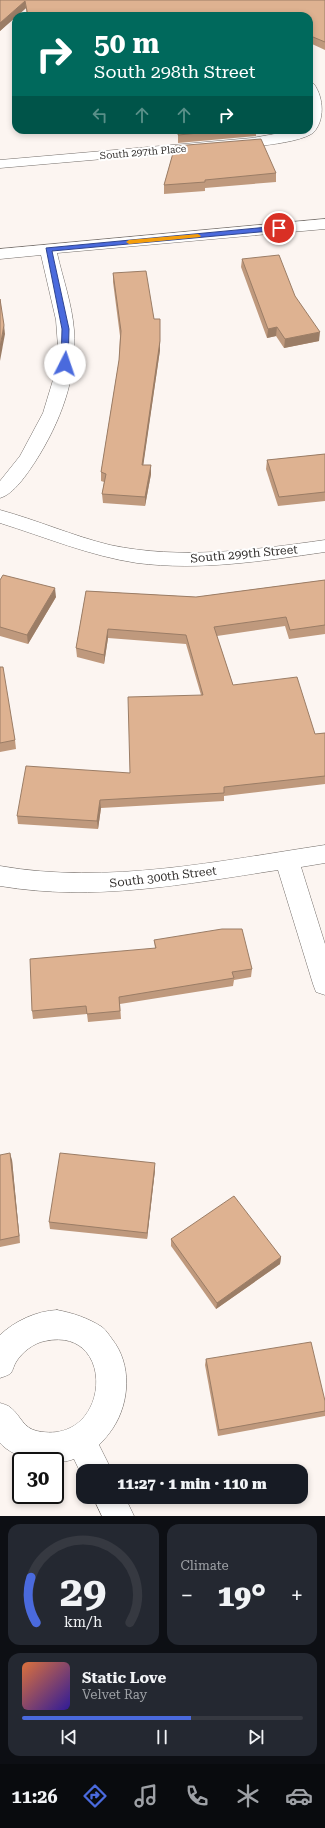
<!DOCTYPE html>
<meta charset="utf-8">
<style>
:root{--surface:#171b24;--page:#242831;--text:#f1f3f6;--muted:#9ea1a6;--line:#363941;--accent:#4a6add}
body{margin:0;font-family:"Roboto Serif",serif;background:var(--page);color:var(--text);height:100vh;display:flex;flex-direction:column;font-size:15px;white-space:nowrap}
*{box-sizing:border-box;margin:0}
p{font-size:13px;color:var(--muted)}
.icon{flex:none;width:22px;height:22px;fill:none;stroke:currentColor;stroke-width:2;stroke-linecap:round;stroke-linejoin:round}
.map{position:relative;height:1516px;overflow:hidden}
.details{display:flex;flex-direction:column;gap:8px;padding:8px;background:#0d0f14;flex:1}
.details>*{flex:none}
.hud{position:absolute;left:12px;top:12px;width:301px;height:122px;border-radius:12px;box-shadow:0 2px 6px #0003;background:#00695c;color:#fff;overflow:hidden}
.speed{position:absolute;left:12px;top:1452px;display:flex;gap:8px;font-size:20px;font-weight:700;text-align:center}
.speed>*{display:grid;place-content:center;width:52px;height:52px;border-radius:50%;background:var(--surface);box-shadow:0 2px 6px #0003;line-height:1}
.speed .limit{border:2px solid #111;border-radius:6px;background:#fff;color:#111}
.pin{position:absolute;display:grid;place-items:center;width:34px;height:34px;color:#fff;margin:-17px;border:2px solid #fff;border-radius:50%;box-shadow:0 1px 4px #0007}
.me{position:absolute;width:44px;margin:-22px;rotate:4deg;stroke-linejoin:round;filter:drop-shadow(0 0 3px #0008)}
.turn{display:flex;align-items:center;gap:14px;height:84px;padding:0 16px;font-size:18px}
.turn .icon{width:52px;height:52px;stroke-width:2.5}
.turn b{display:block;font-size:28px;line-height:34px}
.lanes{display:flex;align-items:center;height:38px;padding:0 16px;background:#0003;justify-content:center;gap:20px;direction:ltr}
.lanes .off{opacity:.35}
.big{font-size:30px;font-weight:800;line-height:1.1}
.details .card{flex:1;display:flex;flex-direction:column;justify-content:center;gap:6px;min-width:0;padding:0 14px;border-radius:12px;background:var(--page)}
.details .dial{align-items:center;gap:0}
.dial svg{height:104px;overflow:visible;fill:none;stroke:var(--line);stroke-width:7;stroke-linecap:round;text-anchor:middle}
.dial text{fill:var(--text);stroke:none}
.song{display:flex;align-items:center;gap:12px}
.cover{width:48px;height:48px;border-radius:6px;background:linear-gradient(135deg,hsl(20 70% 55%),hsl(250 70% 35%))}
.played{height:4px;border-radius:2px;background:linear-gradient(90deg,var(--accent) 60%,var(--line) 60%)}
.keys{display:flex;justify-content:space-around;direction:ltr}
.heat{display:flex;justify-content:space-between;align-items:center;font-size:22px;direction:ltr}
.details .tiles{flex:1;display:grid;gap:8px;grid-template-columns:1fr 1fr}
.card:last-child{grid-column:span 2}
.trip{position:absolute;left:76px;top:1464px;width:232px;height:40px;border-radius:12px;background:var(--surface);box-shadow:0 2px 6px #0003;font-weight:800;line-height:40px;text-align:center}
.menu{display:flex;height:64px;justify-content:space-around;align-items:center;background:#090b0e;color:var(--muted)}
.menu .icon{width:28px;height:28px}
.menu .current{color:var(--accent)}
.menu b{font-size:18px;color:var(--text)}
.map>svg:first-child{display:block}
</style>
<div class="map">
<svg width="325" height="1516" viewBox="0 0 325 1516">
<rect width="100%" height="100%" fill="#fcf5f1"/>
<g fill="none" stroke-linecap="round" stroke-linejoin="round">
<!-- minor casing -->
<g stroke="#756f6b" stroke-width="1">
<g id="minor">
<path d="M309,83L314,84C324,98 325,121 313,133C294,146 231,148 206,150C137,156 69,162 0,168V160L252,138C270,135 292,130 309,130L310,108Z"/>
<path d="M325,219V229L57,253C63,279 72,304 74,330C78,377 60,423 35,462C27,474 14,494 0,498V481L20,456L43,413L53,380L56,363L58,347L56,320L41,255L0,259V249Z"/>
<path d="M0,510C37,520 73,536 110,545C181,560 254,550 325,540V552C263,561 200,571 137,563C90,556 45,537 0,523Z"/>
<path d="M325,845V863L301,867L325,944V995L316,992L313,984L278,870C186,884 94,902 0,886V866C108,885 218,861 325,845Z"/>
<path d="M57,1310C73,1313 88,1318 102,1327C106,1330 109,1335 112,1339C132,1364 130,1402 113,1428C109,1434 104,1440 99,1445L112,1471H83V1478L74,1459C54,1467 15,1460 0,1443V1403C3,1404 8,1405 11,1408C21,1416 23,1428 37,1431C111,1447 118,1325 45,1341C34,1343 22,1352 16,1362C14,1365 13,1370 11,1373C9,1375 3,1377 0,1378V1335C15,1321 36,1311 57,1310Z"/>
<path d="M93,1497H125L134,1516H102Z"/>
</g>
</g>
<!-- minor -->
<use href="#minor" fill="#fff" fill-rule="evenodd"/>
</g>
<!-- wall -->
<g fill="#bf997d">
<path d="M0,0H325V50L312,44L309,16H27L26,8L17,16H16L0,31Z"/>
<path d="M179,130H256V136L178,143V135Z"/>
<path d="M175,146L276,173V182L205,188V191L164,194V185Z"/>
<path d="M242,259L295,296L319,341L284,348L276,336L267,338L241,267Z"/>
<path d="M113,273L154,319L160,328V350L143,465L151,474L145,506L103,503L102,494L104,482L101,481V472L119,360L120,336L113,282Z"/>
<path d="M325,454V501L278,506L266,469L267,460Z"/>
<path d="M0,580L56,597L28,644L0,636Z"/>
<path d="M325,580V634L289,639L285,626L217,636L233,685L315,734L325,733V784L224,796V801L101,808L98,829L18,824L17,816L130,773L201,695L186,644L108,638L104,664L77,657L76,648L86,591L196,597Z"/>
<path d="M0,667L15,740L16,749L0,752Z"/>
<path d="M154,940L252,969L251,977L234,980L233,986L120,1004L121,1019L88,1022L87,1014L33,1019L32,1011L155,948Z"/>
<path d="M0,1155L12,1160L20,1243L0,1247Z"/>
<path d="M155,1170L147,1239L50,1229L49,1222Z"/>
<path d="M171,1239L281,1257L280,1264L216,1309L171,1246Z"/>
<path d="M206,1359L325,1401V1416L218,1436L205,1365Z"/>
</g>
<!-- shaded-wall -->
<g fill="#9b7d66">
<path d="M25,1L26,8L17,16H16V17L0,31V23Z"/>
<path d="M309,37H313L312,44L309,45Z"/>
<path d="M160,319V350L142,474V465Z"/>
<path d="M4,325L5,334L0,361V347Z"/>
<path d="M277,327L276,336L267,338L268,329Z"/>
<path d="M320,332L319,341L284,348L285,339Z"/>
<path d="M151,465V474L145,506V497Z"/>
<path d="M55,588L56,597L28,644L27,635Z"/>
<path d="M108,629V638L104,664V655Z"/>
<path d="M100,800L101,808L98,829L97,821Z"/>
<path d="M10,1153L12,1160L20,1243L19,1236Z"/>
<path d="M155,1163V1170L147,1239V1233Z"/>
<path d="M281,1257L280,1264L216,1309L217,1303Z"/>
</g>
<!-- building -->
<g fill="#deb291" stroke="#9b7d66">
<path d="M0,0H325V42L313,37H309V16H28L25,1L0,23Z"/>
<path d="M179,130H230L178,135Z"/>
<path d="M261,139L276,173L205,180V182L164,185L175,146Z"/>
<path d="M279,255L295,296L320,332L285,339L277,327L268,329L242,259Z"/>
<path d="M146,271L154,319H160V341L142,465H151L145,497L102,494L106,474L101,472L119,360L121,331L113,273Z"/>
<path d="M0,299L4,325L0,347Z"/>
<path d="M325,454V492L279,497L267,460Z"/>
<path d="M3,575L55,588L27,635L0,627V580Z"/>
<path d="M325,580V625L290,630L286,617L214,627L233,685L297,677L315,734L325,733V776L224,787V793L100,800L97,821L17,816L26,766L130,773L128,697L203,695L186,635L108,629L104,655L76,648L86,591L196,597Z"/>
<path d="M0,667H3L15,740L0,743Z"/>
<path d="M222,929H242L252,969L232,972L234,978L119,997L120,1011L87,1014L86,1006L32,1011L30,959L156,948L154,940Z"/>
<path d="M10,1153L19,1236L0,1240V1155Z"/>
<path d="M60,1153L155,1163L147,1233L49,1222Z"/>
<path d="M234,1196L281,1257L217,1303L171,1239Z"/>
<path d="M311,1342L325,1401V1411L219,1430L206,1359Z"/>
</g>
<!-- route -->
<path fill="#4a6add" stroke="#304590" d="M279,226L281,227V230L52,251L69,329L68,364L65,366L61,364L62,329L46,248Z"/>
<!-- slow -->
<path fill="#f59e0b" d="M198,234L201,236L200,237L129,244L126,242L129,240Z"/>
<g text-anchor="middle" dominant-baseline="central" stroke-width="4" stroke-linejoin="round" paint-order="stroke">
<!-- far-street labels -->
<g font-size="10" fill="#33302e" stroke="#fff">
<text transform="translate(143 152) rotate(-5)">South 297th Place</text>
</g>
<!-- street labels -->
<g font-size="12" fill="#33302e" stroke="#fff">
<text transform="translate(244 554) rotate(-5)">South 299th Street</text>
<text transform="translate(163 877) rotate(-7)">South 300th Street</text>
</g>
</g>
</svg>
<div class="speed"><div class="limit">30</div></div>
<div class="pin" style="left:279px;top:228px;background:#d93025"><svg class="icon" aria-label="arrive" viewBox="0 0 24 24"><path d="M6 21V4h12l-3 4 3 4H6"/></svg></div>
<svg class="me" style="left:65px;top:364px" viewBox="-20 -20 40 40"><circle r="19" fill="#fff"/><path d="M0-13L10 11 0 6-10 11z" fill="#4a6add"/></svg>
<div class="trip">11:27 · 1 min · 110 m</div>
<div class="hud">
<div class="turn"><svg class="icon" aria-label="right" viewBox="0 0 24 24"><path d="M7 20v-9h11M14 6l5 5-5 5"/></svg><div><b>50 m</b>South 298th Street</div></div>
<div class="lanes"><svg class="icon off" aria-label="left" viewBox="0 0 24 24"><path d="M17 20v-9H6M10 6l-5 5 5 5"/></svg><svg class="icon off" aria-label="ahead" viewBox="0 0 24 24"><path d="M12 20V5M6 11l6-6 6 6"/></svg><svg class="icon off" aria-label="ahead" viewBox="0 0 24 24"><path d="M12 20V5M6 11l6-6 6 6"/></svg><svg class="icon" aria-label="right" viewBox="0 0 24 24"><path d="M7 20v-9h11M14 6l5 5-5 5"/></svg></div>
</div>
</div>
<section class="details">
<div class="tiles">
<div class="card dial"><svg viewBox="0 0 100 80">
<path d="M14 69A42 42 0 1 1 86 69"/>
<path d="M14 69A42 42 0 0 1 10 34" stroke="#4a6add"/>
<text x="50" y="56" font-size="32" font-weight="700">29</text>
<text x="50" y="72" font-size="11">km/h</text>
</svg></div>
<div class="card"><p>Climate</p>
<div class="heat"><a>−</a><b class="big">19°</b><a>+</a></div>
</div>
<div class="card">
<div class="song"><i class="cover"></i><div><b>Static Love</b><p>Velvet Ray</p></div></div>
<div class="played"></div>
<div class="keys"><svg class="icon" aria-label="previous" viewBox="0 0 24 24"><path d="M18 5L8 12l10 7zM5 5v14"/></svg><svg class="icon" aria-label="pause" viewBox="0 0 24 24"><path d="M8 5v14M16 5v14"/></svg><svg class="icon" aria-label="next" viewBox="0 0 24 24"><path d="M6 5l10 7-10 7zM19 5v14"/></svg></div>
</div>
</div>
</section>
<nav class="menu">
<b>11:26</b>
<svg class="icon current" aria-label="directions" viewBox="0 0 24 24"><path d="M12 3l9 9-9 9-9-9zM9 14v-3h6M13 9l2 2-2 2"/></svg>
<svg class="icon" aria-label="music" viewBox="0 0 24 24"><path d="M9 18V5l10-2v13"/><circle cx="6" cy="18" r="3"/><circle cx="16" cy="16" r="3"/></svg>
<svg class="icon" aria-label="phone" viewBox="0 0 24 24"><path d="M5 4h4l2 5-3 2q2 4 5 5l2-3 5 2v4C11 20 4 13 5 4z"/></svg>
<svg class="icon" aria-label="climate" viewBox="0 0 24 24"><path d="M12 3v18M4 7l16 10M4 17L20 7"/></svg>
<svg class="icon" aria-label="car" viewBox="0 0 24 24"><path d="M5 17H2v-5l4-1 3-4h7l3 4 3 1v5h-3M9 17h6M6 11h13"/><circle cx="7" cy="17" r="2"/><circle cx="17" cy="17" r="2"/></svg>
</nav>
